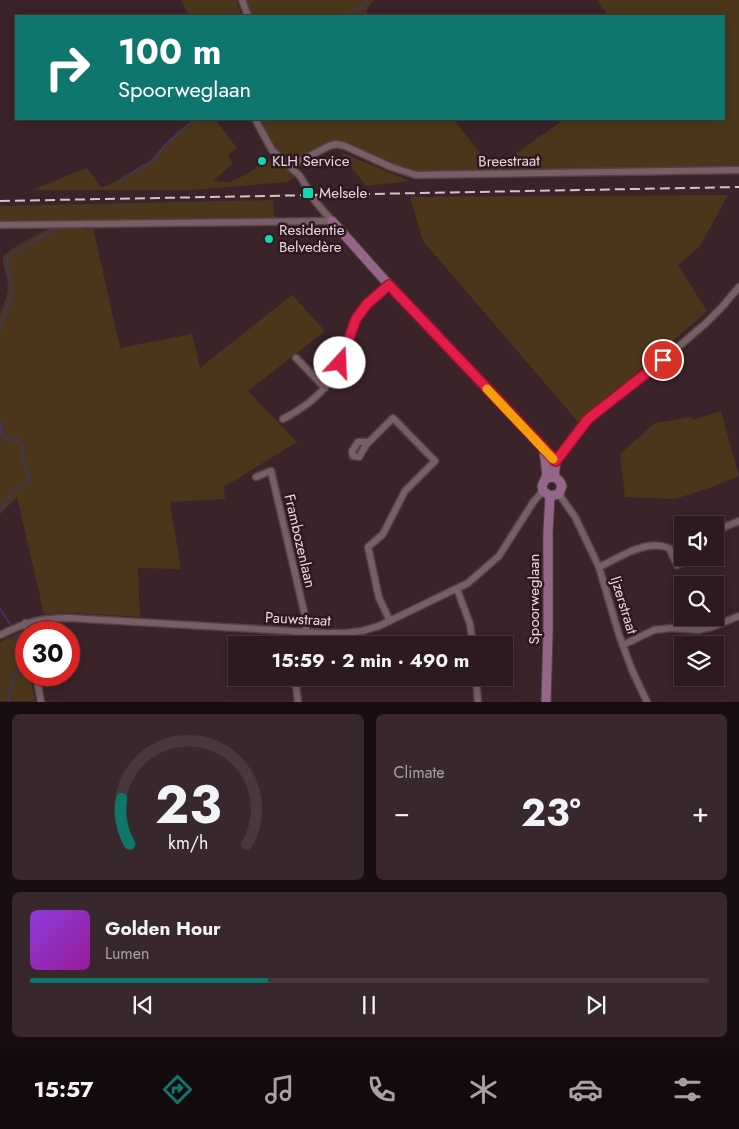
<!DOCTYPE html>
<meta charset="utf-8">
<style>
:root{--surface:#2c1a1f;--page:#38272c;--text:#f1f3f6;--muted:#a6a1a4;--line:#48383d;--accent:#0f766e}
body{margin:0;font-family:Jost,sans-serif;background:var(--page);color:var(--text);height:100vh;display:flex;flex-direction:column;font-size:19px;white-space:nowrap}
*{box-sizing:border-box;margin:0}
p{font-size:16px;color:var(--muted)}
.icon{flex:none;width:28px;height:28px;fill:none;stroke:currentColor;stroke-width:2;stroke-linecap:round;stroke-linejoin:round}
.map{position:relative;height:702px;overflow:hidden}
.drawer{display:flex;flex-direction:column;gap:12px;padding:12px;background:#180e11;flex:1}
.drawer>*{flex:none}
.banner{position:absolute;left:15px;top:15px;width:710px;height:105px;border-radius:0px;box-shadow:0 2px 12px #0003,0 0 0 1px var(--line);background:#0f766e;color:#fff;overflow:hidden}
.fabs{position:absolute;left:674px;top:516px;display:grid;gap:10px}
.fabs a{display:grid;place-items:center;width:50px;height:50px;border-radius:0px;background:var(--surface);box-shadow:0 2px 12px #0003,0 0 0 1px var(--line);font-size:25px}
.speed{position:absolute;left:15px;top:621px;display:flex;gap:10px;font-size:25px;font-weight:700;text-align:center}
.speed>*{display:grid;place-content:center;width:65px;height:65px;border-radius:50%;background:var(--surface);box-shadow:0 2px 12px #0003,0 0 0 1px var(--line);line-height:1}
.speed .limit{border:8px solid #d22;background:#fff;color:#111}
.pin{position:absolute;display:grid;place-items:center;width:42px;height:42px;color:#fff;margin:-21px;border:2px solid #fff;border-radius:50%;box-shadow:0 1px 5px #0007}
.me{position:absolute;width:55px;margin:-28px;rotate:20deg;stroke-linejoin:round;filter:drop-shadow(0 0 4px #0008)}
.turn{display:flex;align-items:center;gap:18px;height:105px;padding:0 20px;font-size:22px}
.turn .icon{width:65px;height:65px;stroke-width:2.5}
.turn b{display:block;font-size:35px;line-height:42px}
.big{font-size:38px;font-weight:700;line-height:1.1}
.drawer .card{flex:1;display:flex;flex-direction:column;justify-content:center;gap:8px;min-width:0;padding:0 18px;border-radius:8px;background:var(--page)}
.drawer .dial{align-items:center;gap:0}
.dial svg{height:130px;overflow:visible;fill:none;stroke:var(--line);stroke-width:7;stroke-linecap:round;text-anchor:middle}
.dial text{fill:var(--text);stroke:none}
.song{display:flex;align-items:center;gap:15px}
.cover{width:60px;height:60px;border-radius:8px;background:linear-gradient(135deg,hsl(270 70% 55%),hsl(300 70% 35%))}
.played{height:5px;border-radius:2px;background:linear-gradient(90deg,var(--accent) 35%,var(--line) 35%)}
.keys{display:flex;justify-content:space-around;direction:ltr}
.heat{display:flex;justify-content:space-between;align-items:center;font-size:28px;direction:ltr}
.drawer .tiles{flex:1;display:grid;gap:12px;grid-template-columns:1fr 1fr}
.card:last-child{grid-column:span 2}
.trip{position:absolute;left:228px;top:636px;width:285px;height:50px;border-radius:0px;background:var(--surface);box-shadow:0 2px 12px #0003,0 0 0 1px var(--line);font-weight:700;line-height:50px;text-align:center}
.dock{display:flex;height:80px;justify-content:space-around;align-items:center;background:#120a0c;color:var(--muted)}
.dock .icon{width:35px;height:35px}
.dock .current{color:var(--accent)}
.dock b{font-size:22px;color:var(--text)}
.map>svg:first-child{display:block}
</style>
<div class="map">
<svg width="739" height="702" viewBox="0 0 739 702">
<rect width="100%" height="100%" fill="#3a2329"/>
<!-- green -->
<g fill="#4b361b">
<path d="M181,0H236L242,16H189Z"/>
<path d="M246,0H374L366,11L370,16H253Z"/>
<path d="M597,0H739V166L494,172L409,171L341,141C324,142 313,154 297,159C280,163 264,131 258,119H453L493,169L565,119H724V16H608Z"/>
<path d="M193,119H211L213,120L215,119L237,148L228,155L232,164L213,181L230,182L245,175L272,157L291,172L295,177L287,182L193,190H32L87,168L101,187L107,186L150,161L176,133Z"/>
<path d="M340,152L410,181L366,186Z"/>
<path d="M728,195L700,246L678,265L707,311L579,423L423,241L410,197Z"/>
<path d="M273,200L275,220L0,221V206Z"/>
<path d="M55,225H86L87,230L93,228L120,348L192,334L200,368L292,295L325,331L248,391L297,442L224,487L225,499L170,502L181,569L138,568L140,617L73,613L44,614L17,497L0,514V314C4,303 10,292 7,279C5,271 2,265 3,256L15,247Z"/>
<path d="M721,411L739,476L709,488L675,499L625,497L620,454L655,423L691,417L693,420Z"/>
<path d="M22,631L26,654V675H30L35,701H0V642Z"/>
</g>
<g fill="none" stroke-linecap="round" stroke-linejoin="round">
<!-- stream -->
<g stroke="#3e375c" stroke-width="2">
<path d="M347,16L361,8L367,0"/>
<path d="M119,182L142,166L150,163L167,143L195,119"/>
<path d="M0,328L13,290L7,268V258L58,227"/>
<path d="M0,419L2,437L11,440L21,441L23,447L22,457L30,480L18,487L0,510"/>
<path d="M0,609L10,624"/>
<path d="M9,702C10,693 14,671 19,666L20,648L15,636"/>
</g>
<!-- street casing -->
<g stroke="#544146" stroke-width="9">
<g id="street">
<path d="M242,0L248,16"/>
<path d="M255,119L272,150L300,176L315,201L332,221"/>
<path d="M290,166L329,146L336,144L345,146L391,167L416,175L739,170"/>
<path d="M0,225L332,221"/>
<path d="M296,358L325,388"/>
<path d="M283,419C312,404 332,386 343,355C347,343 350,329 357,319C365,305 378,295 389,285"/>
<path d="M368,442H358L352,451L353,456L359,457L366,445L393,418L435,461L405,491L383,534L368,547L379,598L390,621"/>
<path d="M556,461L588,419L649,372L706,323L722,307L739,287"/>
<path d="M256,477L271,471L306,620V632"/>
<path d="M559,494L575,517L599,567L619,635L632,670L647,702"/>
<path d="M715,531L739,521"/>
<path d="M599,567C621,557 645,539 669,548L677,565L694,558"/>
<path d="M457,589L470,624L473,645"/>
<path d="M25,623L29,632"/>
<path d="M0,635C27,622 39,618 69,618L324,633H345L362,631L379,626L468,583L499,556L534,501L543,491"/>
<path d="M296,645L297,632"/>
<path d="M623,645L654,630L672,628L698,630L712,627L739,616"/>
<path d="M36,675L41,702"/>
<path d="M295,678L298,702"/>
<path d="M476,678L478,702"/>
</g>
</g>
<!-- secondary casing -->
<g stroke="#544146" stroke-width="11">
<g id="secondary">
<path d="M332,221L389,285L556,461L554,477"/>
<path d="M544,451L547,475L542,486L543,491L550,496L559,494L562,486C559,478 554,475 546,479"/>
<path d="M546,702L548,634V532L550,496"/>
</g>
</g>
<!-- street -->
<use href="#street" stroke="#785e65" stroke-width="6"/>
<!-- secondary -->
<use href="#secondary" stroke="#946688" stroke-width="9"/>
<!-- rail -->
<path stroke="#d4c4c7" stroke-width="2" stroke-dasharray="10 5" stroke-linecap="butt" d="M0,201L739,187"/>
</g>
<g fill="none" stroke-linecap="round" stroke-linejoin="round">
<!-- route casing -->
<g stroke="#92132f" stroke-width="12">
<path id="route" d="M340,363L356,319L367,304L389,285L556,461L588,419L663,360"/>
</g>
<!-- route -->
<use href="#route" stroke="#e11d48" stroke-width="9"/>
<!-- slow -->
<path stroke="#f59e0b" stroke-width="9" d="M487,389L553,459"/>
</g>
<!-- markers -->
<g fill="#16d5b3" stroke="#2f1920" stroke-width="2">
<circle cx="262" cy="161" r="5"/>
<rect x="302" y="187" width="12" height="12" rx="2.5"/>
<circle cx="269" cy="239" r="5"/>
</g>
<g text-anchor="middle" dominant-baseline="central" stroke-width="5" stroke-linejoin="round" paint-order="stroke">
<!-- poi labels -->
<g font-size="15" fill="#e7d7da" stroke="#2f1920" text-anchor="start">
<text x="272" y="161">KLH Service</text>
<text x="319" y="193">Melsele</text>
<text x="279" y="230">Residentie<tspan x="279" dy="17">Belvedère</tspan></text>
</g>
<!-- street labels -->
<g font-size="15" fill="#e7d7da" stroke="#2f1920">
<text transform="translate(509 161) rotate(-1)">Breestraat</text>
<text transform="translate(300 541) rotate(77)">Frambozenlaan</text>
<text transform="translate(534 599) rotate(-90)">Spoorweglaan</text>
<text transform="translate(624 605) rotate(73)">Ijzerstraat</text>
<text transform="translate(298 619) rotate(3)">Pauwstraat</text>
</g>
</g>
</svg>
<div class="fabs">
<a><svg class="icon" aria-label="sound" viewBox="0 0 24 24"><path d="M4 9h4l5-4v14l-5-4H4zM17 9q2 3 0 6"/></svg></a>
<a><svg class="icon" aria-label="search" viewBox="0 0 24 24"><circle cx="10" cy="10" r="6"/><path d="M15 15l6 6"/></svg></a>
<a><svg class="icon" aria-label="layers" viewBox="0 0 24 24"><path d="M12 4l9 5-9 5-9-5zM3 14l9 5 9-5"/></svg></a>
</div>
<div class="speed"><div class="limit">30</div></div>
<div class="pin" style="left:663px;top:360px;background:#d93025"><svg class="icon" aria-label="arrive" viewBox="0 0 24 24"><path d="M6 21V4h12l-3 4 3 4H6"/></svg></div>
<svg class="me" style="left:340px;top:363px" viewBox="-20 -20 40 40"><circle r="19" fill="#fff"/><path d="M0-13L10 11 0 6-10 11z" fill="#e11d48"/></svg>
<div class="trip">15:59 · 2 min · 490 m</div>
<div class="banner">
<div class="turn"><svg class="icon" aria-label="right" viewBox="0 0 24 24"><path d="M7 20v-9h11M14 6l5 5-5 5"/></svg><div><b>100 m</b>Spoorweglaan</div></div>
</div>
</div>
<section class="drawer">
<div class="tiles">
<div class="card dial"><svg viewBox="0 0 100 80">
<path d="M14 69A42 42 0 1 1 86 69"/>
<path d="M14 69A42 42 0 0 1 9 41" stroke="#0f766e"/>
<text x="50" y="56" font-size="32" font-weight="700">23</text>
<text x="50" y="72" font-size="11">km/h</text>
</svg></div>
<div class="card"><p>Climate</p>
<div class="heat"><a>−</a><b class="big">23°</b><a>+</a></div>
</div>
<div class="card">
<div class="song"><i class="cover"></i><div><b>Golden Hour</b><p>Lumen</p></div></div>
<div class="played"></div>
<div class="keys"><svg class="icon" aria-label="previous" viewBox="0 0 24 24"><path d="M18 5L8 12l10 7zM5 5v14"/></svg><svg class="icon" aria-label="pause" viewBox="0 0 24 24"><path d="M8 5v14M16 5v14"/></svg><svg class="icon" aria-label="next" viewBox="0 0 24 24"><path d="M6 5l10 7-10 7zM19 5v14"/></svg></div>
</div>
</div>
</section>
<nav class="dock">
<b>15:57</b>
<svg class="icon current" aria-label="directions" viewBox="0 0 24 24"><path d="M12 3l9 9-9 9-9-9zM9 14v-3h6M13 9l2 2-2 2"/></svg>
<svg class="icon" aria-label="music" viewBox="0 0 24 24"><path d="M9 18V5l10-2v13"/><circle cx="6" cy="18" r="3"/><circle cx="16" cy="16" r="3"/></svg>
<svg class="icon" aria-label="phone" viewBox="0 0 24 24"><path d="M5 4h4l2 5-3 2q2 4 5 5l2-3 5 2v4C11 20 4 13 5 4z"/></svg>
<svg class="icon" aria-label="climate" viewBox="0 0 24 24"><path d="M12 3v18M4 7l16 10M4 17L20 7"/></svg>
<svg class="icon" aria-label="car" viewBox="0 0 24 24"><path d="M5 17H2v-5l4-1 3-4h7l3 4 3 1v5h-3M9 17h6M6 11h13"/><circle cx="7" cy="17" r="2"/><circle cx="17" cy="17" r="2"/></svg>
<svg class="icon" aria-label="filters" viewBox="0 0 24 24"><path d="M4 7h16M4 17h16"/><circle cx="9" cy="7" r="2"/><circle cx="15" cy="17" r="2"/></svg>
</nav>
